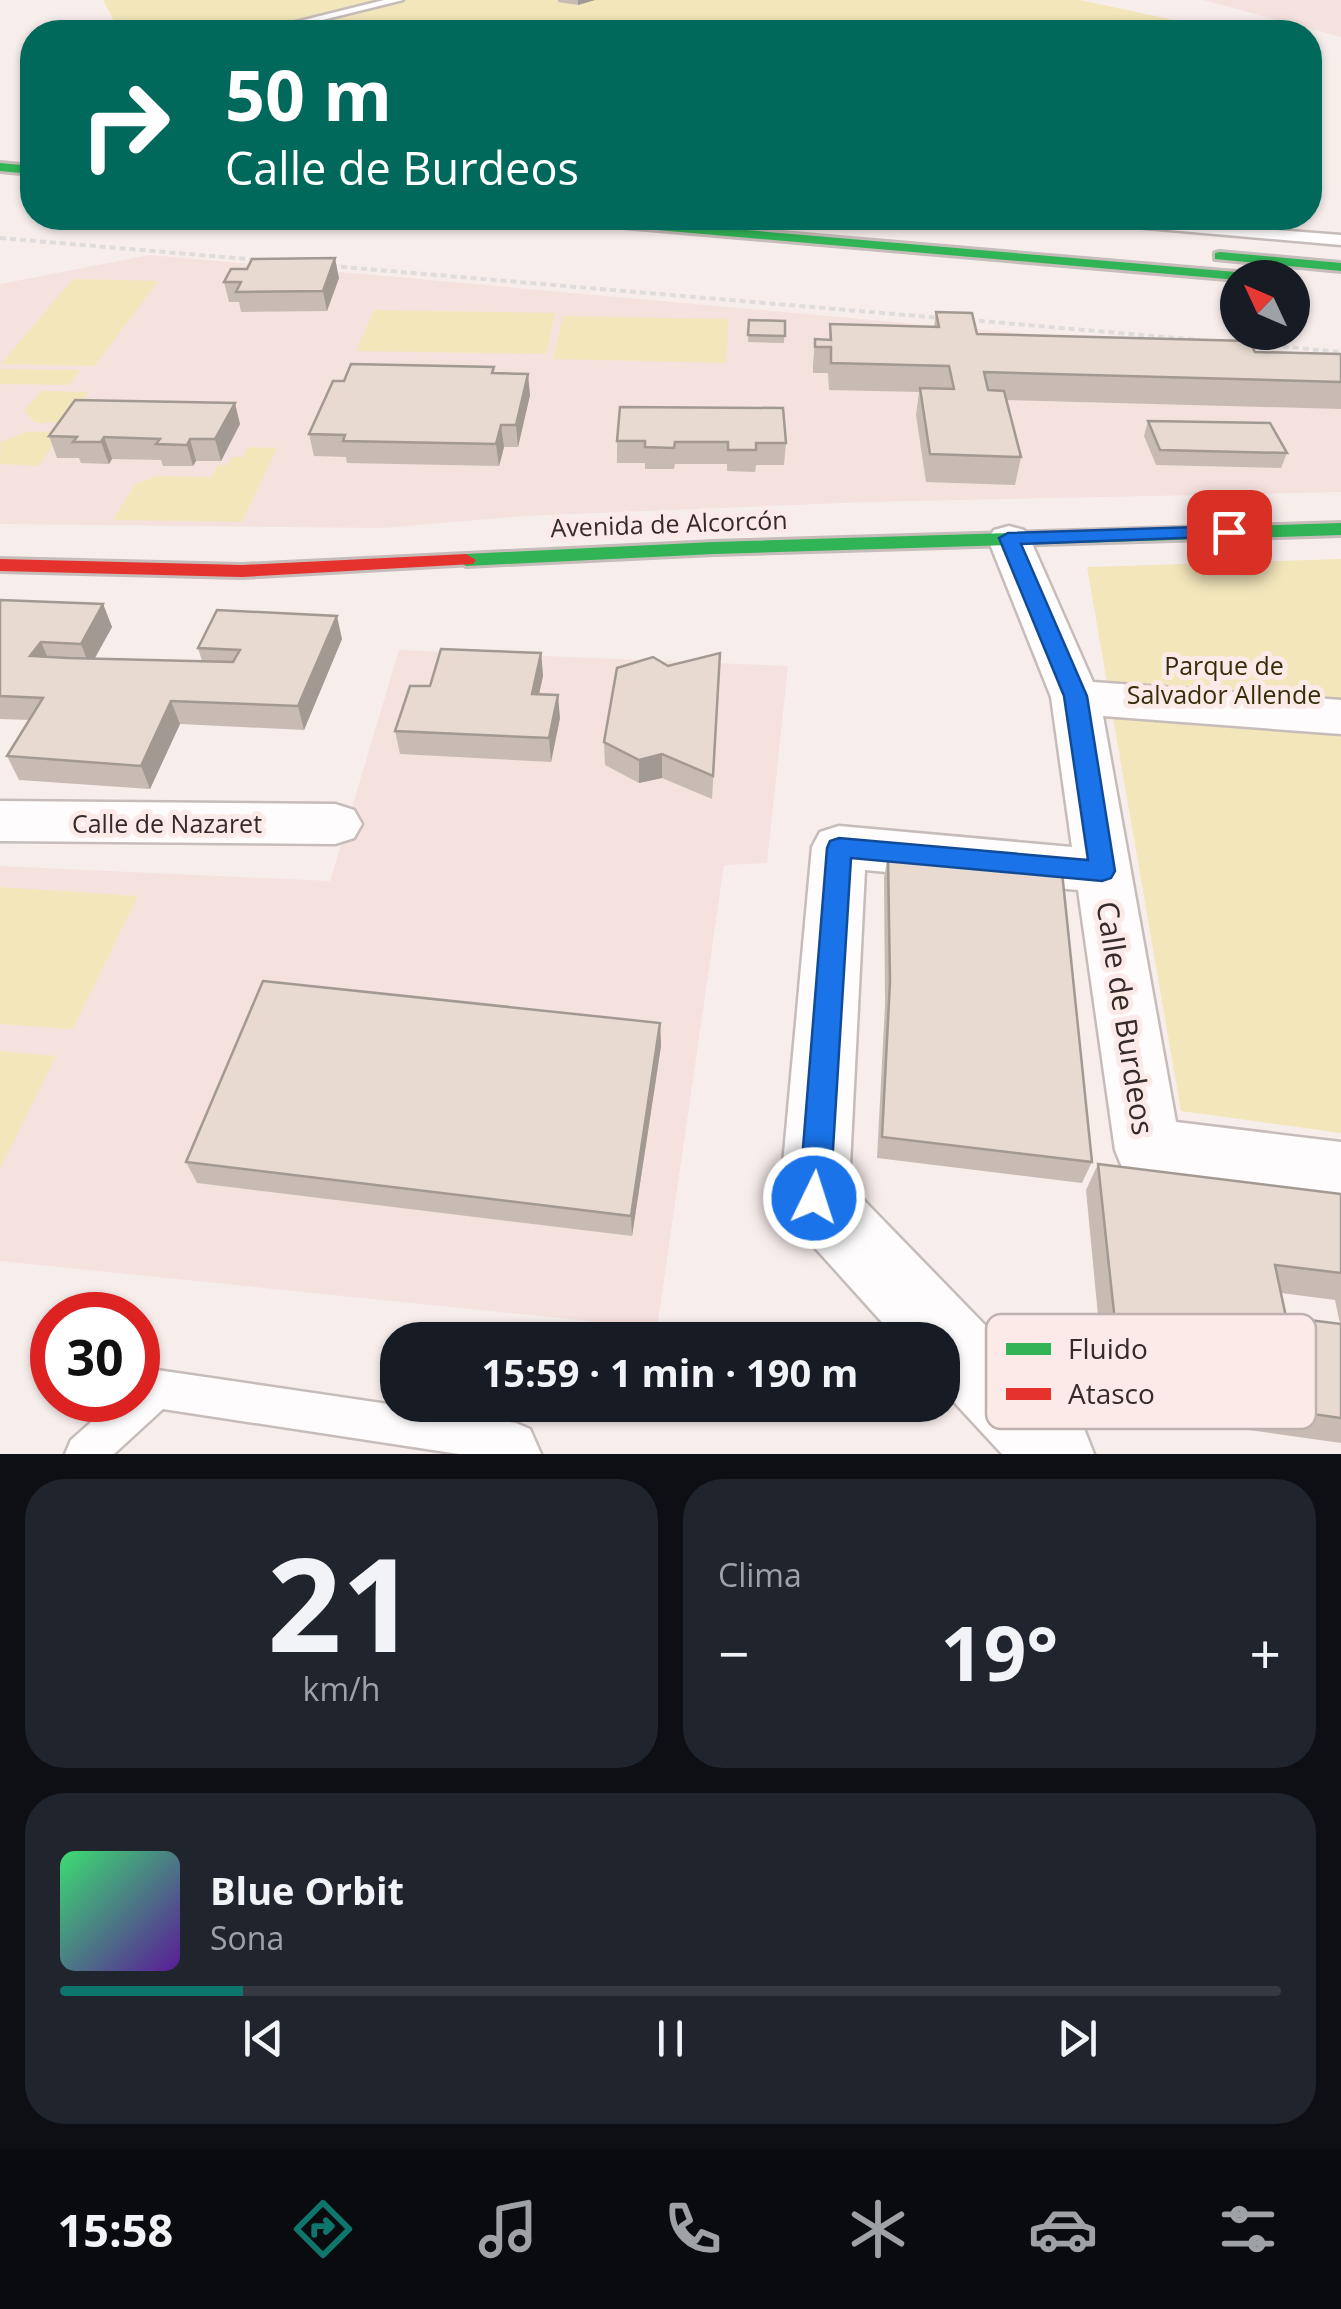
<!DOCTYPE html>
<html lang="es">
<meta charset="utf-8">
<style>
:root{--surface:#171b24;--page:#20242c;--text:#f1f3f6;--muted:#9ea1a6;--line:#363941;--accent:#0f766e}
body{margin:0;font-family:"Open Sans",sans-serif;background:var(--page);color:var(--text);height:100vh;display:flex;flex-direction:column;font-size:38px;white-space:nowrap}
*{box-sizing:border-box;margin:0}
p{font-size:32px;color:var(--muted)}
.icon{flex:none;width:55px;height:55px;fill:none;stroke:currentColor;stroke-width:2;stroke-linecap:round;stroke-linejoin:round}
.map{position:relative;height:1454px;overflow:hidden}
.sheet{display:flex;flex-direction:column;gap:25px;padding:25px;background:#0d0f14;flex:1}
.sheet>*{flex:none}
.top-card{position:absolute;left:20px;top:20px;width:1302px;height:210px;border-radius:40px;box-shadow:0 2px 8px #0004;background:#00695c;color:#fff;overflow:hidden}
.needle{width:65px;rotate:314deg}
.buttons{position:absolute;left:1220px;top:260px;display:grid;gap:20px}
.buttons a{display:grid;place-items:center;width:90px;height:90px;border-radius:50%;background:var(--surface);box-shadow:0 2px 8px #0004;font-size:50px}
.speed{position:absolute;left:30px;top:1292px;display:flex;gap:20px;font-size:50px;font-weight:700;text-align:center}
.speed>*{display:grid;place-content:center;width:130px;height:130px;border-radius:50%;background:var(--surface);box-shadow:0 2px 8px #0004;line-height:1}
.speed .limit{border:15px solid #d22;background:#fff;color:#111}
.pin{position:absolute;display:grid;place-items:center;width:85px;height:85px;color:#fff;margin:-42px;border-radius:20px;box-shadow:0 5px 15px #0006}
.me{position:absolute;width:110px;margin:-55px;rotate:4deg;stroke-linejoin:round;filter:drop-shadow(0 0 8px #0008)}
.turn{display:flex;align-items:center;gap:35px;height:210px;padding:0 40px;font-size:45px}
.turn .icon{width:130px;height:130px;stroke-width:2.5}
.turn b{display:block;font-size:70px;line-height:85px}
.big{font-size:75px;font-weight:700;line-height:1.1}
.sheet .tile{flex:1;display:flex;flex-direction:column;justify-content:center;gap:15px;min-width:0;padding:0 35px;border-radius:40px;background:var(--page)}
.sheet .dial{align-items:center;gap:0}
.dial b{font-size:130px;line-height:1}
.song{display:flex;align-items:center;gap:30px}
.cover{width:120px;height:120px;border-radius:15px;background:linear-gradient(135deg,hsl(140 70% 55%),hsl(270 70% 35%))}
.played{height:10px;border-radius:5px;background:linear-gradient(90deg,var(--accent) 15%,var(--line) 15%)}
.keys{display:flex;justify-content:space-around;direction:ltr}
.heat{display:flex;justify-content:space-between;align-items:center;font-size:55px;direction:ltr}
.sheet .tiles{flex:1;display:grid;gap:25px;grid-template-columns:1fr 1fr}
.tile:last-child{grid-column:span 2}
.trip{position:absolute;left:380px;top:1322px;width:580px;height:100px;border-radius:40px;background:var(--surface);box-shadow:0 2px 8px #0004;font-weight:700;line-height:100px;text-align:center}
.menu{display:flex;height:160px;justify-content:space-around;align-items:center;background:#090b0e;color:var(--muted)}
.menu .icon{width:70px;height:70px}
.menu .current{color:var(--accent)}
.menu b{font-size:45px;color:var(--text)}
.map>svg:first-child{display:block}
</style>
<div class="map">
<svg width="1341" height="1454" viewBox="0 0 1341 1454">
<rect width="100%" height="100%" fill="#f7eeec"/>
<!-- built -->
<g fill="#f5e1de">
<path d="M1203,0H1341V37Z"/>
<path d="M150,255L1341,362V492L867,502L526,516L383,528L0,524V284Z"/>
<path d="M399,650L788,666L767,863L724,865L657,1328L0,1261V866L330,881Z"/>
</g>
<!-- green -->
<g fill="#f3e6bb">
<path d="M103,0H1080L1230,32H120Z"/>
<path d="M73,279L158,281L95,366L1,364Z"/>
<path d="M374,310L555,313L546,354L356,351Z"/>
<path d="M563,316L728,319L726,363L553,359Z"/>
<path d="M0,369L80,370L70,385L0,384Z"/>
<path d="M41,391L88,392L67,422L36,423L24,411Z"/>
<path d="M61,431L39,466L0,464L1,442L26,432Z"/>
<path d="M248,447L277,448L242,522L113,520L135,484L156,476L211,477L218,465H227L232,457H243Z"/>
<path d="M1341,559V1133L1181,1111L1087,567Z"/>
<path d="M0,887L138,896L73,1029L0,1024Z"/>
<path d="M0,1051L56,1056L0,1169Z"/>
</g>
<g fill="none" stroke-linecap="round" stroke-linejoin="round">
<!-- lane casing -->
<g stroke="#c6bcba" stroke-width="5">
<g id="lane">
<path d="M384,0H403L274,32H256Z"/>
<path d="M1071,218H1126L1341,235V245L1078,222Z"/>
<path d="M157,1370L516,1423L530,1429L541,1454H459L163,1409L114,1454H65L71,1440L116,1400H138V1381Z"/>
</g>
</g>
<!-- street casing -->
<g stroke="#c6bcba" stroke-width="5">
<g id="street">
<path d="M1009,526L1024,530L1030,539L1093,682L1341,700V734L1103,716L1176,1122L1341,1142V1206L1148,1181L1124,1172L1115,1150L1078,890L865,870L849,1185L1083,1426L1094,1454H1002L942,1389V1340H898L790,1220L780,1197L812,847L820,832L839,826L1072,847L1051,697L988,539L994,530Z"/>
<path d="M0,801L335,804L354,810L362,824L354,838L335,844L0,841Z"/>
</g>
</g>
<!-- fast casing -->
<g stroke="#c6bcba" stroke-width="6">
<g id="fast">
<path d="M0,163L32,166V174L0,171Z"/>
<path d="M559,218H606L1259,274L1266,278H1238V280L565,222Z"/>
<path d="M1220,252L1341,263V271L1215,259V253Z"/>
<path d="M1341,523V535L714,554L466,566L456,560L466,554L714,542Z"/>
</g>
</g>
<!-- jam casing -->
<g stroke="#c6bcba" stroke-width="6">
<path id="jam" d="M466,554L476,560L473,564L242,577L0,571V559L242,565Z"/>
</g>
<!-- path -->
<g stroke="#dfdcdc" stroke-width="4" stroke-dasharray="6 4" stroke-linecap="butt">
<path d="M0,238L259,260"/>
<path d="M331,266L941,318"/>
<path d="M969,320L1200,340"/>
<path d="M1243,343L1341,352"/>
</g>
<!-- lane -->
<use href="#lane" fill="#fefcfc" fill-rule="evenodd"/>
<!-- street -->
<use href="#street" fill="#fefcfc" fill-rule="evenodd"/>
<!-- fast -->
<use href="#fast" fill="#30b455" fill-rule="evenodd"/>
<!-- jam -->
<use href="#jam" fill="#e5322d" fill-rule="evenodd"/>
</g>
<!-- wall -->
<g fill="#c8bbb3" fill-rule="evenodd">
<path d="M558,0H595L578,5L558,2Z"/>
<path d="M339,278L327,311L241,312L239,302H229L224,282Z"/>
<path d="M936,312L977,334L1255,352L1341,354V409L1006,400L1021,457L1015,485L926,482L916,415L919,392L829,390L828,373H813V365L815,339H829L830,324L934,327Z"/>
<path d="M749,320L785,321L784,343L748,342Z"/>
<path d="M494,367V373L530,395L518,447H504L499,466L347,463L346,457L314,456L309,434L344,381Z"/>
<path d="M1148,421L1287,453L1281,468L1156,465L1144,436Z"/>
<path d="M240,424L221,461H196L193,466H163L161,460L112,459L109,464L81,463L79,458H57L49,436Z"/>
<path d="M617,441L786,443L784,465H756L755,472L727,471V464H675L674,469H645V463H617Z"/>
<path d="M0,600L103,604L112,627L94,659L202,661L198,648L342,639L304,730L180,724L150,789L19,780L7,756L30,720L0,719Z"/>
<path d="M541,653L543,676L539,694L560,718L551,762L400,754L395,731L430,686Z"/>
<path d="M720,653L712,799L662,778L639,783L605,765L604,742L668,666Z"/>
<path d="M888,855L1092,1162L1082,1183L877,1158L885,1005L884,878Z"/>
<path d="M660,1023L661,1046L632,1236L197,1183L186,1162Z"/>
<path d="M1098,1164L1341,1194V1443L1107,1410L1086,1190ZM1281,1293L1335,1300L1340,1324L1286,1317Z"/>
</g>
<!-- shaded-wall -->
<g fill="#a29992">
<path d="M578,0H595L578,5Z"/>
<path d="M335,258L339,278L327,311L323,291Z"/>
<path d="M528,374L530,395L518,447L516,425Z"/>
<path d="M235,403L240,424L221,461L215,439Z"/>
<path d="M501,425L504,447L499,466L496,444Z"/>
<path d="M104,437L112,459L109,464L101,442Z"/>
<path d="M190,439L196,461L193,466L187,445Z"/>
<path d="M103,604L112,627L90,667L81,644Z"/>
<path d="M337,616L342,639L304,730L298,706Z"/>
<path d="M41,642L51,665L30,656Z"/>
<path d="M541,653L543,676L534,717L532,694Z"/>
<path d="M558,695L560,718L551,762L549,738Z"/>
<path d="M171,701L180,724L150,789L141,766Z"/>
<path d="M662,754V778L639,783V760Z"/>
<path d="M660,1023L661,1046L632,1236L631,1216Z"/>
</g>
<!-- building -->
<g fill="#e8dad0" stroke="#a29992" stroke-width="2.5">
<path d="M335,258L323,291L236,292L241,282H224L231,269H247L252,259Z"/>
<path d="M936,312L972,313L977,334L1249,341L1255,352L1341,354V382L984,372L988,390L1004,391L1021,457L930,454L920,388L954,389L949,366L831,363V347H815V339L831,340L830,324L939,327Z"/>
<path d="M749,320L785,321V336L748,335Z"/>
<path d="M351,364L494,367L492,373L528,374L516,425H501L496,444L343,441L345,435L309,434L333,381H344Z"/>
<path d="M75,400L235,403L215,439H190L187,445L156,444L160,439L104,437L101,442H73L77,437L49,436Z"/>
<path d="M620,407L783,408L786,443H756V450H728V442H675L674,448L645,447V441H617Z"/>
<path d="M1148,421L1270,423L1287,453L1160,450Z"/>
<path d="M0,600L103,604L81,644L41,642L30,656L68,658L233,662L240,650L198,648L217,610L337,616L298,706L171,701L141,766L7,756L43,698L0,696Z"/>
<path d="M441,649L541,653L532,694L558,695L549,738L395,731L410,686H430Z"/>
<path d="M720,653L713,776L662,754L639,760L604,742L617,668L653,657L668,666Z"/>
<path d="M888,855L1062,872L1092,1162L882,1137L890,982Z"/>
<path d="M263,981L660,1023L631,1216L186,1162Z"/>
<path d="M1098,1164L1341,1194V1273L1275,1265L1286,1317L1341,1324V1418L1122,1387Z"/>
</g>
<!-- route -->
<path fill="#1a73e8" stroke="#114b97" stroke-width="2.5" d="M1229,526L1236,527V536L1021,544L1087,696L1115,871L1111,878L1102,881L851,858L830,1198L825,1208L814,1212L803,1208L799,1198L827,848L830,841L839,838L1088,860L1064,696L999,538L1008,533Z"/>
<g text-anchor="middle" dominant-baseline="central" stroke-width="10" stroke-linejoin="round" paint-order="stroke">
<!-- street labels -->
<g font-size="25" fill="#362b2a" stroke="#fbeae8">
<text transform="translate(669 523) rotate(-2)">Avenida de Alcorcón</text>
<text x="167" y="823">Calle de Nazaret</text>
</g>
<!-- park labels -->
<g font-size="25" fill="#362e08" stroke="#fbeae8">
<text x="1224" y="665">Parque de<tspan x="1224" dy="29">Salvador Allende</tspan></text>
</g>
<!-- near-street labels -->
<g font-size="30" fill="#362b2a" stroke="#fbeae8">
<text transform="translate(1126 1018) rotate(81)">Calle de Burdeos</text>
</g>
</g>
<!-- legend -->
<rect x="986" y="1314" width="330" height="115" rx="15" fill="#fbeae8" stroke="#c0b1af" stroke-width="2.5"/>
<rect x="1006" y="1343" width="45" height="12" fill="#30b455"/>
<rect x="1006" y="1388" width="45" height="12" fill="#e5322d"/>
<g font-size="28" fill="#362b2a">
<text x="1068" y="1359">Fluido</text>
<text x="1068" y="1404">Atasco</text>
</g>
</svg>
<div class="buttons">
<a><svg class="needle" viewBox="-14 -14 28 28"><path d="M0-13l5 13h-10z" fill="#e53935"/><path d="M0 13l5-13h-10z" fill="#9ea1a6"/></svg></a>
</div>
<div class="speed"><div class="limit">30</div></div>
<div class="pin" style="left:1229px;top:532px;background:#d93025"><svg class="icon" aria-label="arrive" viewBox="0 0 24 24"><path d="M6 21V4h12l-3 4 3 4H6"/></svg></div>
<svg class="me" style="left:814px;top:1198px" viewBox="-20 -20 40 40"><circle r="17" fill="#1a73e8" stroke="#fff" stroke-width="3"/><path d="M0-11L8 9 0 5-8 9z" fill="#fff"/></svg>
<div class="trip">15:59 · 1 min · 190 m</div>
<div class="top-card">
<div class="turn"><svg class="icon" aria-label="right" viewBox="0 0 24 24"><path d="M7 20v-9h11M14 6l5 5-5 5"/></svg><div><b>50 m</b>Calle de Burdeos</div></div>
</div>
</div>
<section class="sheet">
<div class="tiles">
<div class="tile dial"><b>21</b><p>km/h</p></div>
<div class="tile"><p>Clima</p>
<div class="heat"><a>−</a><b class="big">19°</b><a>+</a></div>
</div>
<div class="tile">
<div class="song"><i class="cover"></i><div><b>Blue Orbit</b><p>Sona</p></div></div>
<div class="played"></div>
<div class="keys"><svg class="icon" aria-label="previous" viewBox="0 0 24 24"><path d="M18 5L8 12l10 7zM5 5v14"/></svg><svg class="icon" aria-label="pause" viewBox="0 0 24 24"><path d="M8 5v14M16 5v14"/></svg><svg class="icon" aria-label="next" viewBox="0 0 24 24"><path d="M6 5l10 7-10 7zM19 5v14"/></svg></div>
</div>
</div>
</section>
<nav class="menu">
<b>15:58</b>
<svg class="icon current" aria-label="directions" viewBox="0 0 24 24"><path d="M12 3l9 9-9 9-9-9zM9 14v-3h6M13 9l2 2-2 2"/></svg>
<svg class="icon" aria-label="music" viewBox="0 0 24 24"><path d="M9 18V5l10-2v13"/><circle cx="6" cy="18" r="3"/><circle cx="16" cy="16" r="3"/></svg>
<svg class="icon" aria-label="phone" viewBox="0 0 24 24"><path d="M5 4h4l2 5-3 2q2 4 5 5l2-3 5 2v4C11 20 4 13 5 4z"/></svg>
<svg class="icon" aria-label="climate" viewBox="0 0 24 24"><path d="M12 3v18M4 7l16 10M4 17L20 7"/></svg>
<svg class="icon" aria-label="car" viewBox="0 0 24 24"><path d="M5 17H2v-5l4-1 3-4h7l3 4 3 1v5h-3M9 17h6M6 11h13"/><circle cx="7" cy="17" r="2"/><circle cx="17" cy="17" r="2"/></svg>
<svg class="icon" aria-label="filters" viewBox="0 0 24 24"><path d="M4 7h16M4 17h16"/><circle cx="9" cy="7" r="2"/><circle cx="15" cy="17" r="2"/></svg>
</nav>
